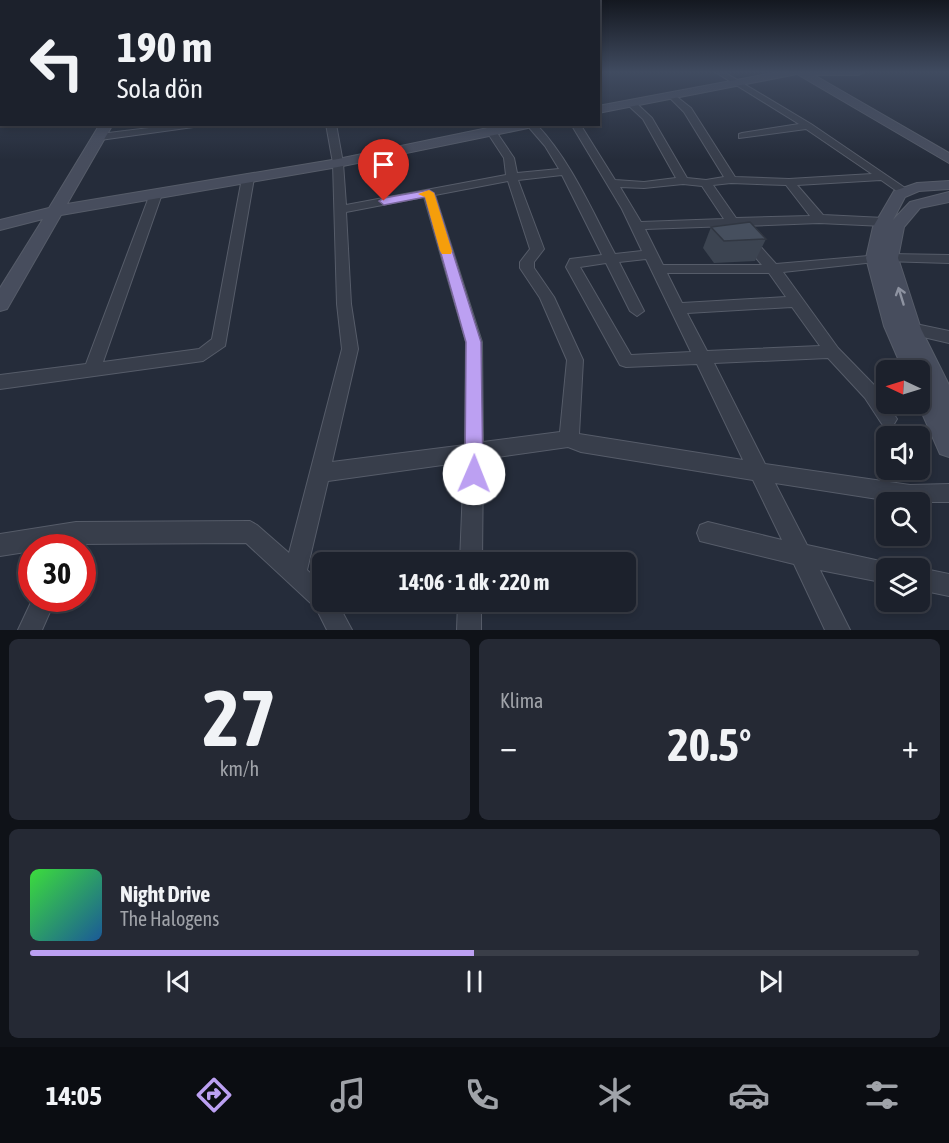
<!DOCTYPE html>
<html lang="tr">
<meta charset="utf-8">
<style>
:root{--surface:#1c212c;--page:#252934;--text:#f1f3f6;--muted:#a0a3a9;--line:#3a3e48;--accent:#bca0f2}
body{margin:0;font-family:"Asap Condensed",sans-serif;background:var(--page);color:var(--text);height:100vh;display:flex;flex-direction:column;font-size:22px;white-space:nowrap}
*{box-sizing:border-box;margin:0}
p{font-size:20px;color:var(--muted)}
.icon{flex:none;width:33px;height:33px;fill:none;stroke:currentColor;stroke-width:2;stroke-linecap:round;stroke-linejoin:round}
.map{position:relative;height:630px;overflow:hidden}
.details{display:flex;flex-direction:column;gap:9px;padding:9px;background:#0f1218;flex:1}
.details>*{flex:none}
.hud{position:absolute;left:0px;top:0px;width:600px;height:126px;box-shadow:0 3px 9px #0003,0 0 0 2px var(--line);background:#1c212c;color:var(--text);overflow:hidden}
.needle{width:39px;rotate:274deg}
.buttons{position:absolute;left:876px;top:360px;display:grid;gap:12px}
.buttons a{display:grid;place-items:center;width:54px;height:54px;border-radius:9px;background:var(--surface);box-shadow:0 3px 9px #0003,0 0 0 2px var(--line);font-size:30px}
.speed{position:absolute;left:18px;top:534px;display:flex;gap:12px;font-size:30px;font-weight:700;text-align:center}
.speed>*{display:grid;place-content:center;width:78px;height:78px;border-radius:50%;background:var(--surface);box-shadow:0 3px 9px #0003,0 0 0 2px var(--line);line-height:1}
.speed .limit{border:9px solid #d22;background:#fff;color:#111}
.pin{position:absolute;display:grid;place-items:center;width:51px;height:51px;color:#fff;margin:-62px -26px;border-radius:50% 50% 50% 0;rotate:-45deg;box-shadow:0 0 6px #0007}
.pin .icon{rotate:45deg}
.me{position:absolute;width:66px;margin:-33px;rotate:1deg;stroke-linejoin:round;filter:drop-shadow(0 0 4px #0008)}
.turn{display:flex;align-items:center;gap:21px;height:126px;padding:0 18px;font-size:27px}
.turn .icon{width:78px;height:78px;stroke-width:2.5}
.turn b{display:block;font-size:42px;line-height:51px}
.big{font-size:45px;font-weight:700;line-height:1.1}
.details .card{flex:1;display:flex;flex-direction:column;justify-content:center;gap:9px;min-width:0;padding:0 21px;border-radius:9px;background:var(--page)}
.details .dial{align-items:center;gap:0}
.dial b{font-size:78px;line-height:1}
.song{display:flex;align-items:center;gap:18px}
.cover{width:72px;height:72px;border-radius:9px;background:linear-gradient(135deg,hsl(120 70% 55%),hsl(210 70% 35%))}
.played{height:6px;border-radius:3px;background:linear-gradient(90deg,var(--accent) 50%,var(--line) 50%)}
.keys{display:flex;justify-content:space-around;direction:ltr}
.heat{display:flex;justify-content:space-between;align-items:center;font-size:33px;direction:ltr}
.details .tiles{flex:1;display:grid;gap:9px;grid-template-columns:1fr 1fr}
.card:last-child{grid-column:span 2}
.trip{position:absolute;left:312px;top:552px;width:324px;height:60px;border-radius:9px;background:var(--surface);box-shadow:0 3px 9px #0003,0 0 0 2px var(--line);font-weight:700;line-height:60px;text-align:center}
.tab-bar{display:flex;height:96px;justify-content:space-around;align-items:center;background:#0b0d12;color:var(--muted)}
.tab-bar .icon{width:42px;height:42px}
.tab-bar .on{color:var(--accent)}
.tab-bar b{font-size:27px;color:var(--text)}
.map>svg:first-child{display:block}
</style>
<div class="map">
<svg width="949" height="630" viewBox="0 0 949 630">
<rect width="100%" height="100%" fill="#252c3a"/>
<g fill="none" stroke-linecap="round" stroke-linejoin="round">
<!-- street casing -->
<g stroke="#565c69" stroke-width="2">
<g id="street">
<path d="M715,72H724L811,124L911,192L909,194H901L881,180L797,185L823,215L884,218L890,222L884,226L819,223L742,226L776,264L880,255L882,258L880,261L875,262L783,272L838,348L877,388L897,419L894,424L888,427L882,424L865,398L828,358L714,363L765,464L910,485L949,484V502H897L775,483L807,545L894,564L896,568H886V583L820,570L850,630H825L794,564L700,541L697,533L700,525L708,522L782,540L753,480L581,452L568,447L483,459L482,562H460L464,462L328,481L307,570L322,584V602H337L352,630H327L316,608L246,543L76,544L32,548V551L0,556V534L76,522L250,521L257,525L289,553L342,349L337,304L333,163L326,124H336L343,163L346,205L506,175L504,158L487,132L492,129L495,130L514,158L517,173L559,169L545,146L526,124H536C571,161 591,209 615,254L642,251L622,209L571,124H580L615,180L644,182L676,178L643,119L629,106V102H635L652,118L687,178L706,180L724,177L684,112L668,96L672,93L691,108L735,177L789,179L872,174L806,129L739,138V134L742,133L799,124ZM562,175L602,255L570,259L566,267L620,365L626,367L697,364L743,460L579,434L583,360L554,297L534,268V262L544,249L518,180ZM508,181L530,249L520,262V268L540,298L567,360L560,432L483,442L482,342L435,195ZM731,183L786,185L810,216L736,218L713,185ZM683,184L702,186L724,219L641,222L620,187L644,188ZM424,197L466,342L465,445L332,462L358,349L351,304L346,212ZM729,226L762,265H663L645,229ZM646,259L691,352L631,355L580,267L606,263L630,311L637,316L644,311L619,262ZM667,273H769L786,297L682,303ZM792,307L820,346L707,351L687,313Z"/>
<path d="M182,124H215L100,140L95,137L100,134Z"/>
<path d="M248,175L254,178L225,346L203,361L0,389V375L86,364L150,194L156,191L162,194L103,362L199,349L212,339L242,178Z"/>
<path d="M889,254L949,255V263L884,261L882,258L884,255Z"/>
<path d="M911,323L949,331V343L906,333L903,329L906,325Z"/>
<path d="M918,568H920L949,574V596L920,590Z"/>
<path d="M33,598H56L42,630H18Z"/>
<path d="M458,602H481V630H457Z"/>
</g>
</g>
<!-- secondary casing -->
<g stroke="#565c69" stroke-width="2">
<g id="secondary">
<path d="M778,72H864L859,75H814L949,153V163L797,74L598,113V106Z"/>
<rect x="0" y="95" width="2" height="6"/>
<path d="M100,124H113L67,204L338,159L507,124H534L528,128L338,167L61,215L7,309L0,311V288L43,219L0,230V220L49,208Z"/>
<path d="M949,181V189L919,191L905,197L893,220L910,202L949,192V202L920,208L904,227L898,258L921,329L949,385V457L940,454L918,404L920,370H903L884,326L866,258L873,227L894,191L917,183Z"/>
</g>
</g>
<!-- street -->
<use href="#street" fill="#383e4b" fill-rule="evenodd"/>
<!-- secondary -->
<use href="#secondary" fill="#474d5d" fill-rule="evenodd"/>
</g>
<!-- wall -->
<path fill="#3c4451" d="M711,227L766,239L755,261L714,263L703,248Z"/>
<!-- shaded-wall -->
<path fill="#313742" d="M2,73V93L0,94V74Z"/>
<!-- building -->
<path fill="#464f5e" stroke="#313742" stroke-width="1.5" d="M750,222L766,239L724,241L711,227Z"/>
<!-- one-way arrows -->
<defs><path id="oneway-shaft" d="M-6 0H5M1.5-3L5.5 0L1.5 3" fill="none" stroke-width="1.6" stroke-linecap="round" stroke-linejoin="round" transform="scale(1.5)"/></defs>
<use stroke="#8e93a1" href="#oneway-shaft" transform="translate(901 296) rotate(-107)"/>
<!-- sky -->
<linearGradient id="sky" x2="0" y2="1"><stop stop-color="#141820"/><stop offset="0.45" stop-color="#404b60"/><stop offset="1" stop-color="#404b60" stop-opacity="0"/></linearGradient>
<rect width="949" height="160" fill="url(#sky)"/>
<!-- route -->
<path fill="#bca0f2" stroke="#7a689d" stroke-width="1.5" d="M429,190L434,193L481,342L483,474L480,479L474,482L467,479L465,474L466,342L425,197L384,205L379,201L384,198Z"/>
<!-- slow -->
<path fill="#f59e0b" d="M429,190L434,193L452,251L451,254H442L440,251L425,197L418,194Z"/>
</svg>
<div class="buttons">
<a><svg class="needle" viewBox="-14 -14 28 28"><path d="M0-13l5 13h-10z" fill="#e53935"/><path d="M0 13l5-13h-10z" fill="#a0a3a9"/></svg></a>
<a><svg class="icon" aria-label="sound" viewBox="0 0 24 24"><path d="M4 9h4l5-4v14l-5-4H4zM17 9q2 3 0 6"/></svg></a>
<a><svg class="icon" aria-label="search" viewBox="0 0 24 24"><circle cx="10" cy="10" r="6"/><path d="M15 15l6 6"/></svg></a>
<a><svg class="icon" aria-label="layers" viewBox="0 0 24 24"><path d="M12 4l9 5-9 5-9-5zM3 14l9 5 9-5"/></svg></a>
</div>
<div class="speed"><div class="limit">30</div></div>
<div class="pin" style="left:384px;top:201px;background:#d93025"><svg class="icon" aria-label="arrive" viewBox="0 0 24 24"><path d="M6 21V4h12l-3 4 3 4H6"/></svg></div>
<svg class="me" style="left:474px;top:474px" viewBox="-20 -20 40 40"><circle r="19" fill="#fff"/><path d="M0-13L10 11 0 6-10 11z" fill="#bca0f2"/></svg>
<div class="trip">14:06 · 1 dk · 220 m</div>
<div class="hud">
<div class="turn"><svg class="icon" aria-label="left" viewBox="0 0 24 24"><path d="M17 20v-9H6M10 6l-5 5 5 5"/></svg><div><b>190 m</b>Sola dön</div></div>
</div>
</div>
<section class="details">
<div class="tiles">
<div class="card dial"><b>27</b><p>km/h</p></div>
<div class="card"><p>Klima</p>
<div class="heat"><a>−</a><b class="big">20.5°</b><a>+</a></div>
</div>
<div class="card">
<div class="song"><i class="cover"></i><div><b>Night Drive</b><p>The Halogens</p></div></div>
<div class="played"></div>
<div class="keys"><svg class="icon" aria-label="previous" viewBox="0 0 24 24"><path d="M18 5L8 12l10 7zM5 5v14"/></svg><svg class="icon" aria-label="pause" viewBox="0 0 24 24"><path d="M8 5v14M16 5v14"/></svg><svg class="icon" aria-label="next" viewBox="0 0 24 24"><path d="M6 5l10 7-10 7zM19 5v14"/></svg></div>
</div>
</div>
</section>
<nav class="tab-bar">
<b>14:05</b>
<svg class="icon on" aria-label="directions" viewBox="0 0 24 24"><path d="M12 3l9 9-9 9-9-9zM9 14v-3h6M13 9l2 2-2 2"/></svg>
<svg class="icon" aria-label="music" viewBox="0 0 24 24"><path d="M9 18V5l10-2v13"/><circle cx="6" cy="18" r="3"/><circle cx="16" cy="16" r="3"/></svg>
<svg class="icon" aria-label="phone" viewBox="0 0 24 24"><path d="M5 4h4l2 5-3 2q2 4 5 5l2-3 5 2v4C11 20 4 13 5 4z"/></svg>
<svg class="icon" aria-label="climate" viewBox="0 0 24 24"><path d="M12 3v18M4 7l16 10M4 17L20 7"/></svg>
<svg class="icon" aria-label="car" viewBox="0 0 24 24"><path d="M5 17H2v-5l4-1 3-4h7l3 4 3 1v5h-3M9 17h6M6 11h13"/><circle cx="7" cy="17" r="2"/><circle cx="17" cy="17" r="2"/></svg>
<svg class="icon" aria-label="filters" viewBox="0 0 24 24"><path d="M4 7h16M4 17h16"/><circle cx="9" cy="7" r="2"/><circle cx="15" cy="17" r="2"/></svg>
</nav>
